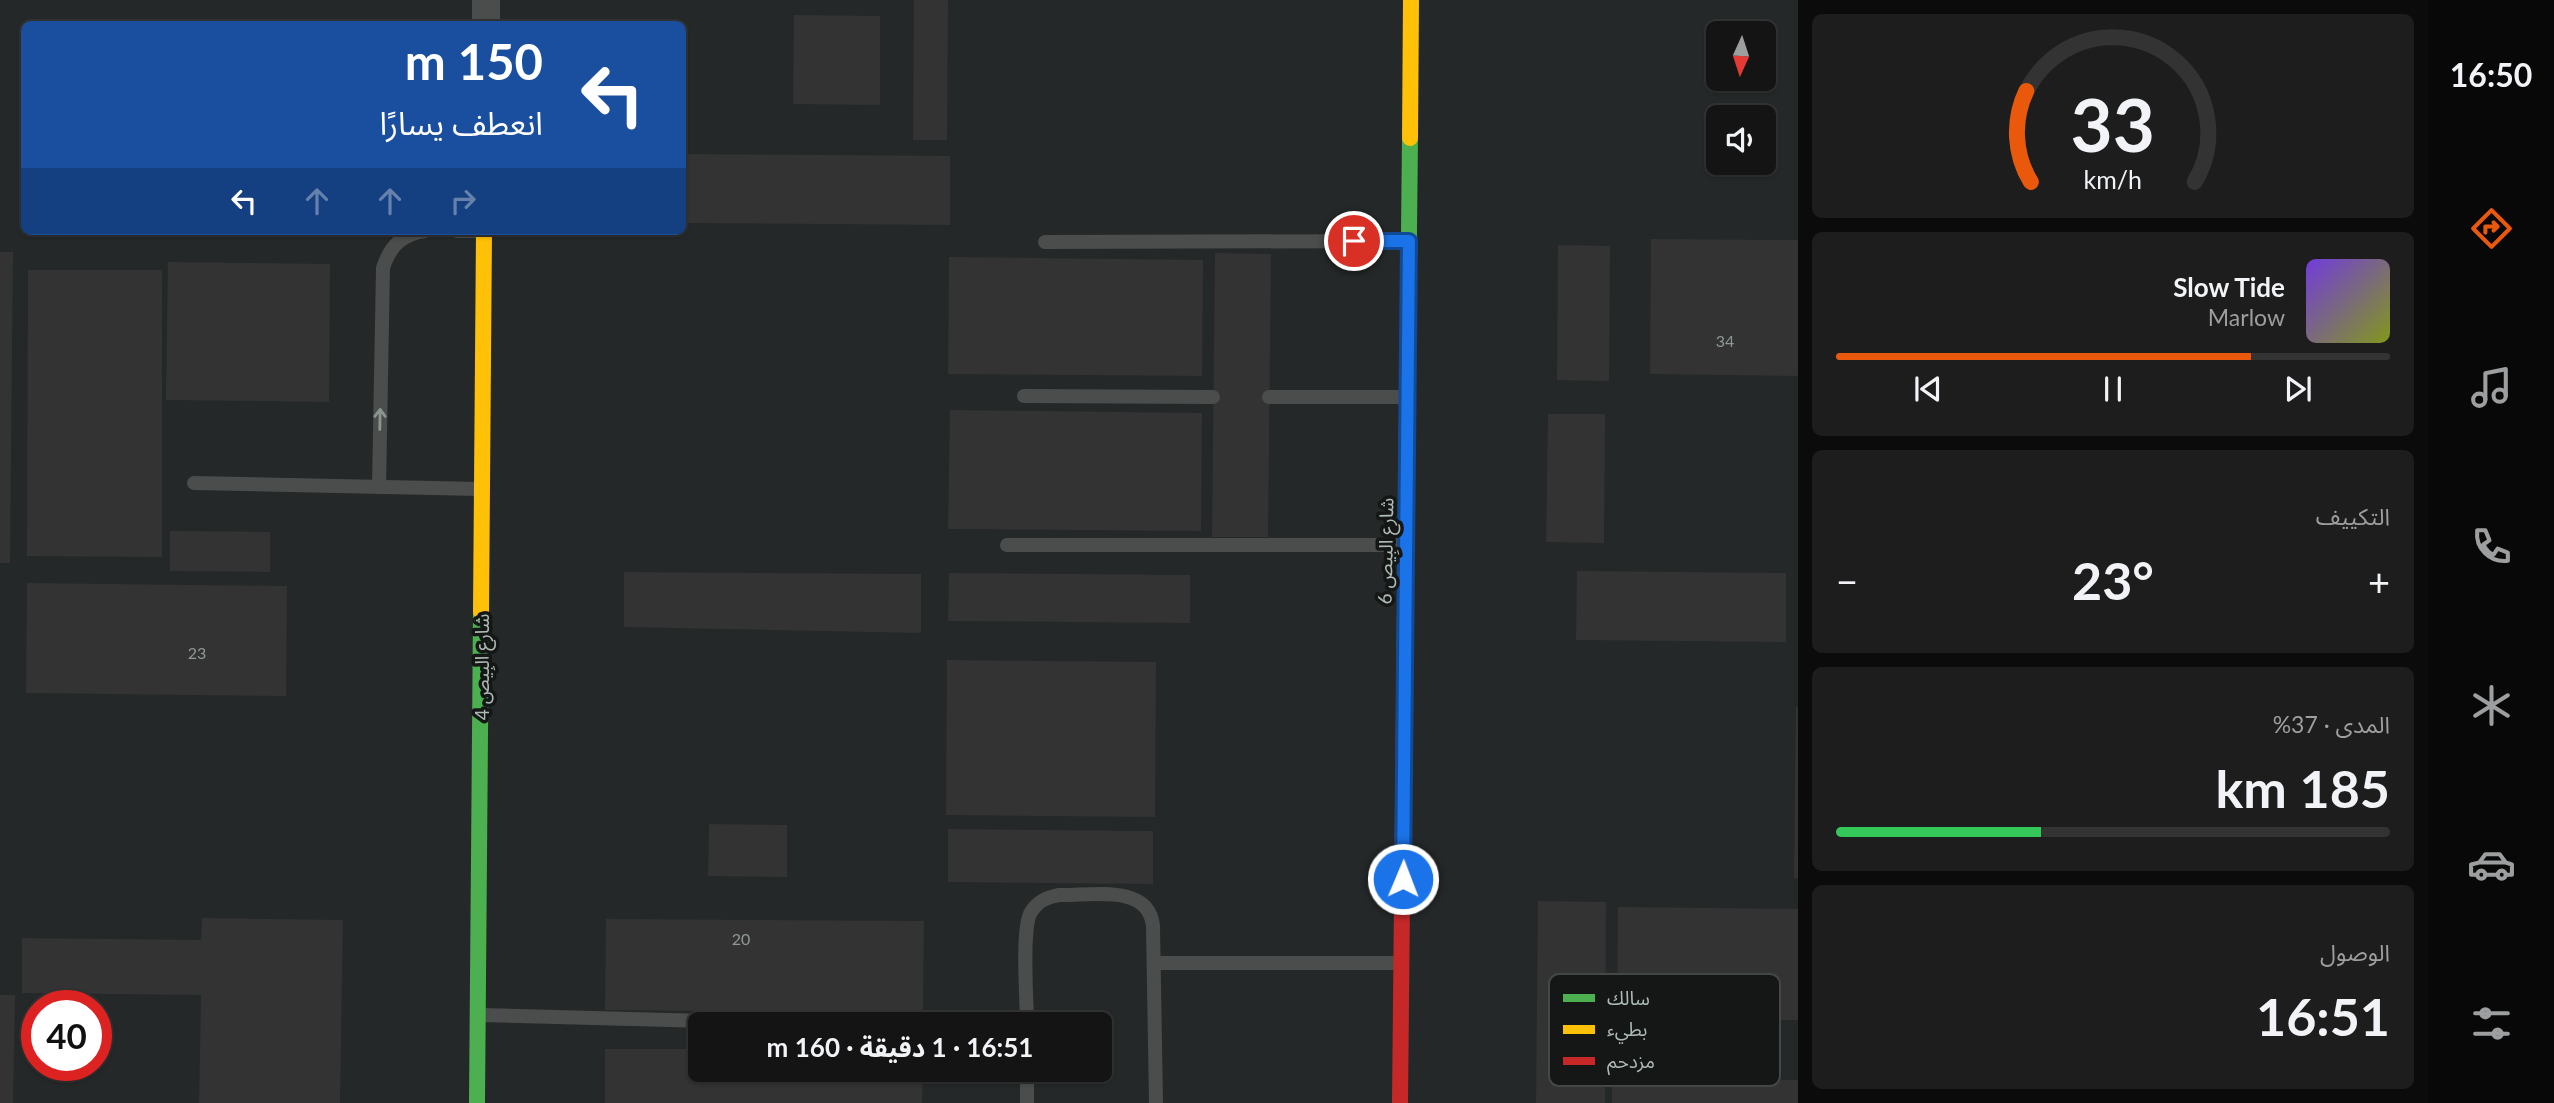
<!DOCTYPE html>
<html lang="ar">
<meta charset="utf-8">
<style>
:root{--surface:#141414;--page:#1d1d1d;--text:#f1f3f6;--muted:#9d9ea0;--line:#333334;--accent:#ea580c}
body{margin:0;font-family:Lato,"Noto Sans Arabic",sans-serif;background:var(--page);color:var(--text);direction:rtl;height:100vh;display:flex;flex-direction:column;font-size:26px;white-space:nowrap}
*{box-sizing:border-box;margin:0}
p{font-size:23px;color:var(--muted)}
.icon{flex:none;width:38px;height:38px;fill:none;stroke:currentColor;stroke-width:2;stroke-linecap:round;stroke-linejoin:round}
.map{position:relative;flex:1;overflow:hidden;direction:ltr}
.drawer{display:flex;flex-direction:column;gap:14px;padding:14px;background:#0b0b0b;width:630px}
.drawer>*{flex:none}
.top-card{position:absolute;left:21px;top:21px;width:665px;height:214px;border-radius:10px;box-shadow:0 2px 5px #0004,0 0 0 2px var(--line);direction:rtl;background:#1a4fa0;color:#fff;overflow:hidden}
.needle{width:46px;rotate:183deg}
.buttons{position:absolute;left:1706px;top:21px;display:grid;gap:14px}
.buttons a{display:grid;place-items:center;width:70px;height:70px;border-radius:10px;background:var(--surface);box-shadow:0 2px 5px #0004,0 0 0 2px var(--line);font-size:35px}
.speed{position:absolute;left:21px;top:990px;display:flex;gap:14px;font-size:35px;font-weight:700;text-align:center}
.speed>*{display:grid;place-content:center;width:91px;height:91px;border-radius:50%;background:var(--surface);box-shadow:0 2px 5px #0004,0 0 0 2px var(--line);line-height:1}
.speed .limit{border:10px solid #d22;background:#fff;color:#111}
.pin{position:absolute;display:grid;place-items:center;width:60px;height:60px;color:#fff;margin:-30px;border:4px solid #fff;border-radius:50%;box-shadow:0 2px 7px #0007}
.me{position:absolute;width:77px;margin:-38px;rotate:1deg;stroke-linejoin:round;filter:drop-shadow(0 0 5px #0008)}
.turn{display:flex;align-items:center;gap:24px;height:147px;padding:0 28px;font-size:32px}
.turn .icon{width:91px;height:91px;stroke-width:2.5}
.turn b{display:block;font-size:49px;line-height:60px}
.lanes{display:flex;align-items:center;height:66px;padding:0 28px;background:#0003;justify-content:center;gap:35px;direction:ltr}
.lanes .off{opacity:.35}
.big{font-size:52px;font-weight:700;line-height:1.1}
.drawer .tile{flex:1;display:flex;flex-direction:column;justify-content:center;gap:10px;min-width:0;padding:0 24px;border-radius:10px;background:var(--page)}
.drawer .dial{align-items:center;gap:0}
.dial svg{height:182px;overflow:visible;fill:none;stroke:var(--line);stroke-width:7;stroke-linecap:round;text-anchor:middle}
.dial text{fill:var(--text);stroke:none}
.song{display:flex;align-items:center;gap:21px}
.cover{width:84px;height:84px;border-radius:10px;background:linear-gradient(135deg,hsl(260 70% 55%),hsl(70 70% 35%))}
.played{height:7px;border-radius:4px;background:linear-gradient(90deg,var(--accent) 75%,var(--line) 75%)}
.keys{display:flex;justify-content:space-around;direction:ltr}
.heat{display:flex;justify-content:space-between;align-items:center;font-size:38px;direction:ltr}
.charge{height:10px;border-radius:5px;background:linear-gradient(90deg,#34c759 37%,var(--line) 0)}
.trip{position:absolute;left:688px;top:1012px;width:424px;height:70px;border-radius:10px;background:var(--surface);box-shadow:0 2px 5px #0004,0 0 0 2px var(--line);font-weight:700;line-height:70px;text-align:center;direction:rtl}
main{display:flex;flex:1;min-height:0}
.tab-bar{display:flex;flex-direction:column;width:126px;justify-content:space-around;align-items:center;background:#080808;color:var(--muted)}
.tab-bar .icon{width:49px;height:49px}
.tab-bar .active{color:var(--accent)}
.tab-bar b{font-size:32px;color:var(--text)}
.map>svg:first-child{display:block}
</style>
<main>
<nav class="tab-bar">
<b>16:50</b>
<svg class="icon active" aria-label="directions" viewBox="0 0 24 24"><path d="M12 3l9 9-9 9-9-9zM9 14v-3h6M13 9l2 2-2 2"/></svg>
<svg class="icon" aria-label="music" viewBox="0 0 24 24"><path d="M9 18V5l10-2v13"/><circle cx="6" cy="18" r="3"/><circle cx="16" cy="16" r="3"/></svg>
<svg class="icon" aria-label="phone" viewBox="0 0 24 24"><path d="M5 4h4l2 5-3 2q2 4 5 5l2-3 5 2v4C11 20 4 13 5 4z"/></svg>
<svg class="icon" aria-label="climate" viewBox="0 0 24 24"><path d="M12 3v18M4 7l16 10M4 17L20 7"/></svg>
<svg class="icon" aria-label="car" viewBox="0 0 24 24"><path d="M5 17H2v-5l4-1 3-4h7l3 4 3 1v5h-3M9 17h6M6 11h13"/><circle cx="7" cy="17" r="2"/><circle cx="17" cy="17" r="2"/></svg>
<svg class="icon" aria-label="filters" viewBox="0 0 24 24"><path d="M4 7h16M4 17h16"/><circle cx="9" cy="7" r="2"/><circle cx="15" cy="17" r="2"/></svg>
</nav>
<section class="drawer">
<div class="tile dial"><svg viewBox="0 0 100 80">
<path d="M14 69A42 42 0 1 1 86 69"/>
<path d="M14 69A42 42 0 0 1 12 29" stroke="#ea580c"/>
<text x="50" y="56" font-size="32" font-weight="700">33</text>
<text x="50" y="72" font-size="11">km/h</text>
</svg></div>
<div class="tile">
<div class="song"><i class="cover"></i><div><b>Slow Tide</b><p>Marlow</p></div></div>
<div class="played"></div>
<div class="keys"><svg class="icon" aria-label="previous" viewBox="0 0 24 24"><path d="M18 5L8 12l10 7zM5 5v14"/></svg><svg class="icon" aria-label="pause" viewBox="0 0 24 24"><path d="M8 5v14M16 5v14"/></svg><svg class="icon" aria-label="next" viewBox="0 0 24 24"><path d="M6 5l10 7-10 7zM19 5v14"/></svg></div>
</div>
<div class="tile"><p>التكييف</p>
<div class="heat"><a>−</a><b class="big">23°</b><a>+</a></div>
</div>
<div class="tile"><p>المدى · 37%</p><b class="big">185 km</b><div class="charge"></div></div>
<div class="tile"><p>الوصول</p><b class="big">16:51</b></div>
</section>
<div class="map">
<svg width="1798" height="1103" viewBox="0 0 1798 1103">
<rect width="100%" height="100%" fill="#1b1b1b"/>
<!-- built -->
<path fill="#252828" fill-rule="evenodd" d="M0,0H1798V1103H0ZM24,24H682V231H24ZM1718,33H1764V79H1718ZM1718,117H1764V163H1718ZM37,1006H96V1066H37ZM700,1024H1099V1069H700Z"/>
<!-- building -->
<g fill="#323332">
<path d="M914,0H948L947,140H913Z"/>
<path d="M794,15L880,16V105L793,104Z"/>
<path d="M682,154L950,156V225L682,223Z"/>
<path d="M1651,239L1798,240V376L1650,374Z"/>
<path d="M1558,245L1610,246L1609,381L1557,380Z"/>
<path d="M0,252H13L10,563H0Z"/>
<path d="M1215,253L1271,254L1268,537H1212Z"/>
<path d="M949,257L1203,260L1202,376L948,374Z"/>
<path d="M168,262L330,264L329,402L166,400Z"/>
<path d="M28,270H162V557L27,556Z"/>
<path d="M950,410L1202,413L1201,531L948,529Z"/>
<path d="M1548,414H1605L1604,543L1546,542Z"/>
<path d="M170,531L270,532V572L170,571Z"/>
<path d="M1577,571L1786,573V642L1576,640Z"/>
<path d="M624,572L921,574V633L624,627Z"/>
<path d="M949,573L1190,575V623L948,621Z"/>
<path d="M27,583L287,586L286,696L26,693Z"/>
<path d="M947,660L1156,662L1155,817L946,815Z"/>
<path d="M1796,707H1798V878H1794Z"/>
<path d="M709,824L787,825V877L708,876Z"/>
<path d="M948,829L1153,831V884L948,882Z"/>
<path d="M1538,901L1606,902L1605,1103H1536Z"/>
<path d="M1618,907L1798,909V1020L1617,1019Z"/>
<path d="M202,918L343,920L340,1103H199L201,995L22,993V938L201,940Z"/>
<path d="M606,919L924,921L923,1013L605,1010Z"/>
<path d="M0,995H15L13,1103H0Z"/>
<path d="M605,1049H700V1069H923L922,1103H605Z"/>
<path d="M1612,1079L1798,1080V1103H1612Z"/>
</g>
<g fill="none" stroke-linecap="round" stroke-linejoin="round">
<!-- lane -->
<g stroke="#4a4d4b" stroke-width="14">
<path d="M457,231H483"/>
<path d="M1045,242L1408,241"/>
<path d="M1024,396L1213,397"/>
<path d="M1269,397H1404"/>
<path d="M194,483L480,489"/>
<path d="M379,487L383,268C390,246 402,234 425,231"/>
<path d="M1007,545H1404"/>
<path d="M1154,963H1401"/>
<path d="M480,1015L818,1024"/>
<path d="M1027,1024C1027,1001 1021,928 1031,912C1038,901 1047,897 1059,895C1090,896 1149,883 1153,926L1156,1103"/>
<path d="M1027,1069V1103"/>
</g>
<!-- street -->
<path stroke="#4a4d4b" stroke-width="28" d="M486,24V0"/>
<!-- fast -->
<g stroke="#4caf50" stroke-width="16">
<path d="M1404,702L1410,138"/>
<path d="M477,1103L481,612"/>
</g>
<!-- slow -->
<g stroke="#ffc107" stroke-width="16">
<path d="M1410,138L1411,0"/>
<path d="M481,612L484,231"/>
</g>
<!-- jam -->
<path stroke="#c62828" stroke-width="16" d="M1400,1103L1404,702"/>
</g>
<!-- one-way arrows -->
<defs><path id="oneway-shaft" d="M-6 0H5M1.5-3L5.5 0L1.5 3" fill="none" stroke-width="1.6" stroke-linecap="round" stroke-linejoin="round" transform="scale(1.75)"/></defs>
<use stroke="#8b948f" href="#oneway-shaft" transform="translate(380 419) rotate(-89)"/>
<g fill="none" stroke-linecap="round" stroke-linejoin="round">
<!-- route casing -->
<g stroke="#114b97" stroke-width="18">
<path id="route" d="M1354,241H1409L1403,879"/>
</g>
<!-- route -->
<use href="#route" stroke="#1a73e8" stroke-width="12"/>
</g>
<g text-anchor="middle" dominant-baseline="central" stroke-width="7" stroke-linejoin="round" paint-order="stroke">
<!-- number labels -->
<g font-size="16" fill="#8f9994">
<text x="1725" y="340">34</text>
<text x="197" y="652">23</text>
<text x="741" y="938">20</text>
</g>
<!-- street labels -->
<g font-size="19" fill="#aebbb4" stroke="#151717">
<text transform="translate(1385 551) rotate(-89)">شارع البِيص 6</text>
<text transform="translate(481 667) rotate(-90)">شارع البِيص 4</text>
</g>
</g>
<!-- legend -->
<rect x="1549" y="974" width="231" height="112" rx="10" fill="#151717" stroke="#434846" stroke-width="2"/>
<rect x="1563" y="994" width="32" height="8" fill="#4caf50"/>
<rect x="1563" y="1025" width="32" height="9" fill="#ffc107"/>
<rect x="1563" y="1057" width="32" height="8" fill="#c62828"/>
<g font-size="19" fill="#aebbb4">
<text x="1607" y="1005">سالك</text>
<text x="1607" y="1036">بطيء</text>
<text x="1607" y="1068">مزدحم</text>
</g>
</svg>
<div class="buttons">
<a><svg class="needle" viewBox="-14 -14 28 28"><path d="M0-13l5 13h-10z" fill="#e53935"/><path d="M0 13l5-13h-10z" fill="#9d9ea0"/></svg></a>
<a><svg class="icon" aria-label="sound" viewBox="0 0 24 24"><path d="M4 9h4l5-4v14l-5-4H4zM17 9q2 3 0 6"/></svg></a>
</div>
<div class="speed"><div class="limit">40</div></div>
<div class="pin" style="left:1354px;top:241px;background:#d93025"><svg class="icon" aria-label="arrive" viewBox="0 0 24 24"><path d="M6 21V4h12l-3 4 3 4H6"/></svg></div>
<svg class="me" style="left:1403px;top:879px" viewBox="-20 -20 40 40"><circle r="17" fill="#1a73e8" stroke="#fff" stroke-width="3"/><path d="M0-11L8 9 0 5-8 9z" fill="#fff"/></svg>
<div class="trip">16:51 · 1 دقيقة · 160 m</div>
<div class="top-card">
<div class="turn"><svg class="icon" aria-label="left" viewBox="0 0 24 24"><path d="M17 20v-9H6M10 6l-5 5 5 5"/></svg><div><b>150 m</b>انعطف يسارًا</div></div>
<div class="lanes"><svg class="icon" aria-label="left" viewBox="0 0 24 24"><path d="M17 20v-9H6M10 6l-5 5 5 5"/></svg><svg class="icon off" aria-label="ahead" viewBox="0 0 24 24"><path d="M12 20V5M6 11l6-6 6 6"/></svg><svg class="icon off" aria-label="ahead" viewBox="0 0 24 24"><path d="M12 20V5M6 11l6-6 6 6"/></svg><svg class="icon off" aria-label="right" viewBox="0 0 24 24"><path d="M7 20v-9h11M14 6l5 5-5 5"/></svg></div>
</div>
</div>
</main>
